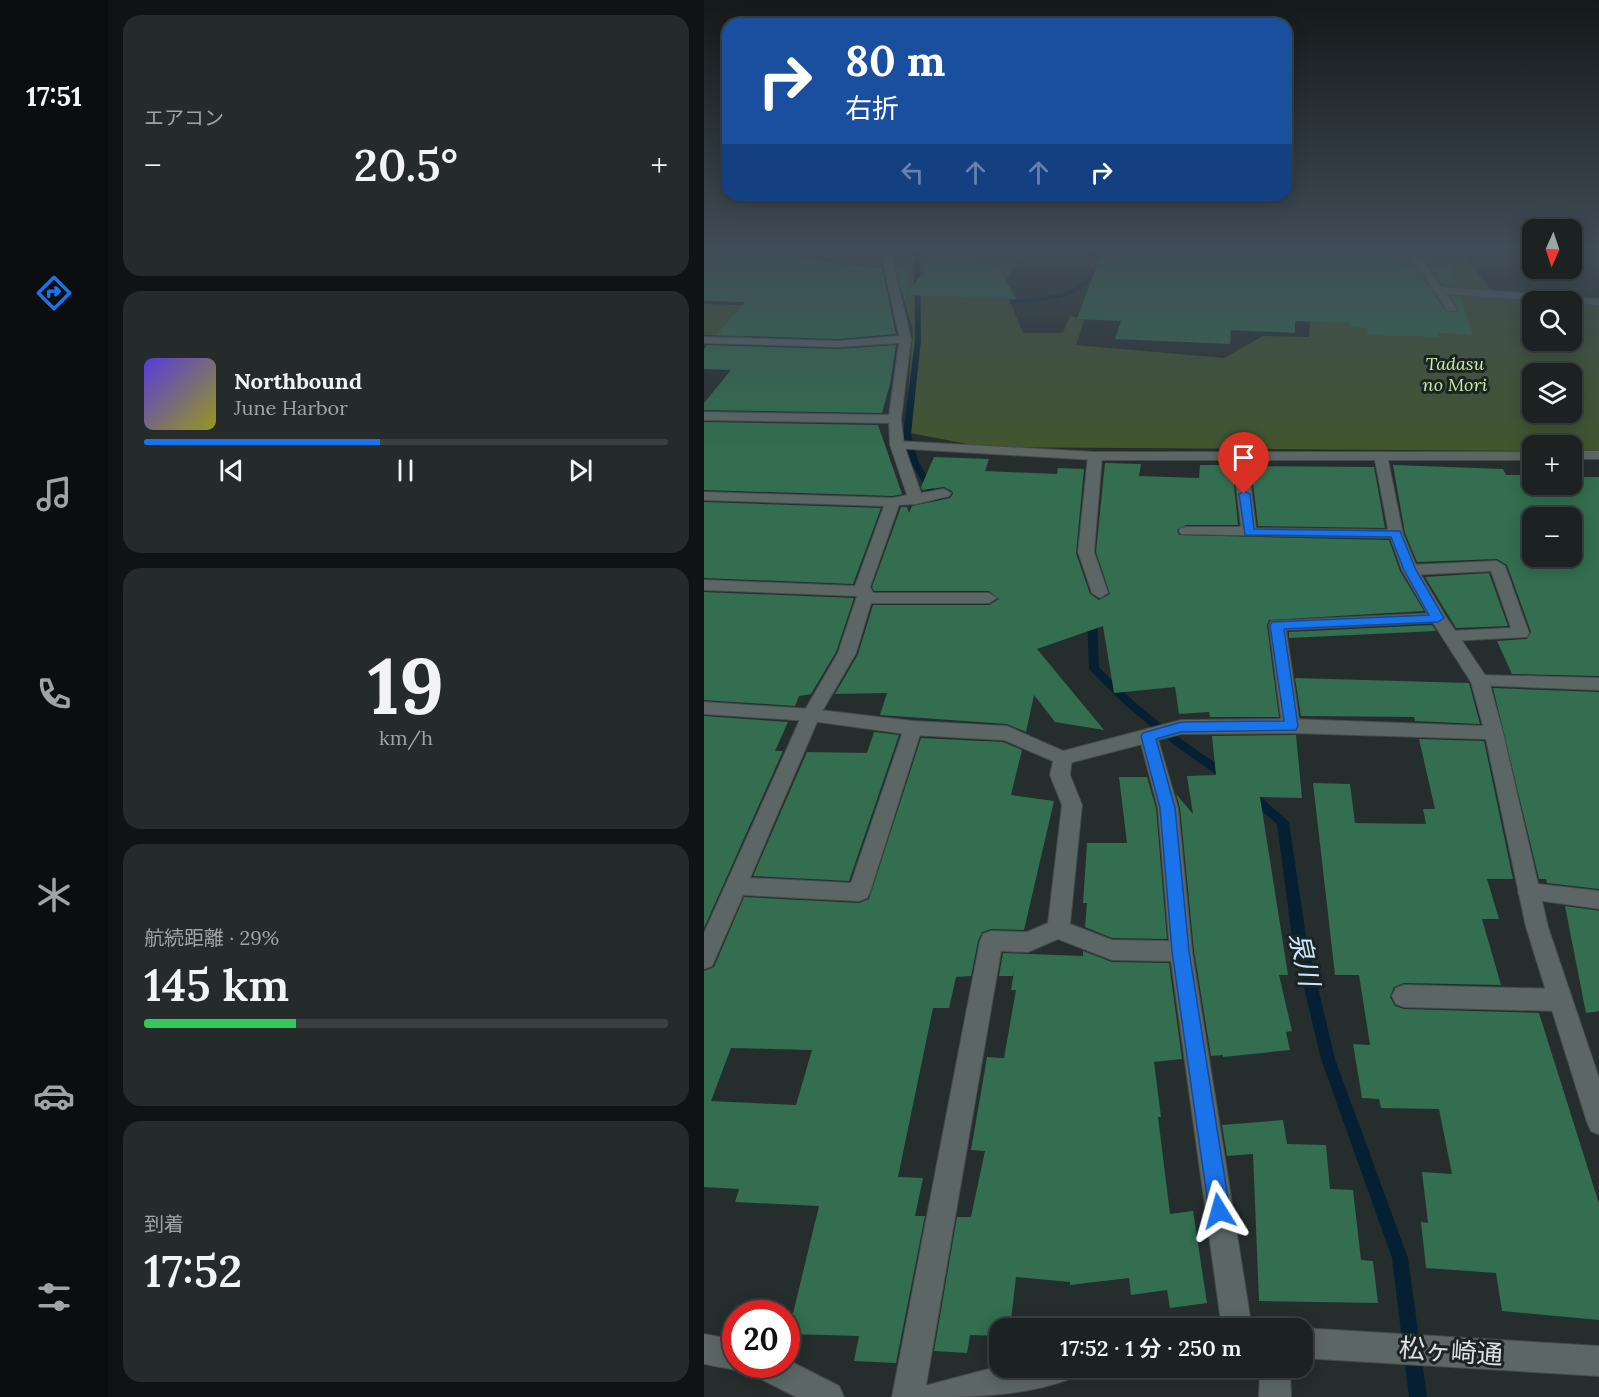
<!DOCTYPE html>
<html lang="ja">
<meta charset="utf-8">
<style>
:root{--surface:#1c2222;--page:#252a2a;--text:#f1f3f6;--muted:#a0a4a5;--line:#3a3f40;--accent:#1a73e8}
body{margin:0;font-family:Lora,"Noto Sans JP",serif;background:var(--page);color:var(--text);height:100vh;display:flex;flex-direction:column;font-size:22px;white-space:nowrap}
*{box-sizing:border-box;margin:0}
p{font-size:20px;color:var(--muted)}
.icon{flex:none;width:33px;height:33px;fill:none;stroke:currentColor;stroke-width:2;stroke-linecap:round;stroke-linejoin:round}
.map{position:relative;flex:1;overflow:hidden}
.drawer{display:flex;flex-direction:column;gap:15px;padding:15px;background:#0f1313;width:596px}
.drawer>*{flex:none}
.guide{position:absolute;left:18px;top:18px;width:570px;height:183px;border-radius:18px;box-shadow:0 3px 15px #0003,0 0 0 2px var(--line);background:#1a4fa0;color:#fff;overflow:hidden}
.needle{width:39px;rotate:183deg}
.buttons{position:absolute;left:818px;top:219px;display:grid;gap:12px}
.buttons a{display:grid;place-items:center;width:60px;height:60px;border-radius:12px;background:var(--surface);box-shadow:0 3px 15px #0003,0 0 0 2px var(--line);font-size:30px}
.speed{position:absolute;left:18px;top:1300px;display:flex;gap:12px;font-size:30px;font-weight:700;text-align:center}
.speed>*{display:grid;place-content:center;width:78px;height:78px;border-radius:50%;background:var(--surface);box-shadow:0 3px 15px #0003,0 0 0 2px var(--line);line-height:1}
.speed .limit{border:9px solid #d22;background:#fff;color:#111}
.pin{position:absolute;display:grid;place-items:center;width:51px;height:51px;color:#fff;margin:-62px -26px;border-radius:50% 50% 50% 0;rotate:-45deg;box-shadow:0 0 6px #0007}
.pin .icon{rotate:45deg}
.me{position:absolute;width:66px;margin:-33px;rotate:352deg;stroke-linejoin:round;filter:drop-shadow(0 0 4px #0008)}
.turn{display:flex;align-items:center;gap:21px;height:126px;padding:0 24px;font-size:27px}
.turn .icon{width:78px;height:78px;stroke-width:2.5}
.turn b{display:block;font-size:42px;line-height:51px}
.lanes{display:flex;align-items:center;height:57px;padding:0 24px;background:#0003;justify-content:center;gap:30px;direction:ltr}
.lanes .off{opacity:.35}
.big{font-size:45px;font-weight:600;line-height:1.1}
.drawer .widget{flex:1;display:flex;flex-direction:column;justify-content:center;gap:9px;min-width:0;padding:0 21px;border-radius:18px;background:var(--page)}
.drawer .dial{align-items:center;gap:0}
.dial b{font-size:78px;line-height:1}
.song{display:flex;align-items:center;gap:18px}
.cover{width:72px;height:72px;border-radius:9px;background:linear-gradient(135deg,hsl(250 70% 55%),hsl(60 70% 35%))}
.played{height:6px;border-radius:3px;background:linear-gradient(90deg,var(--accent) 45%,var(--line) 45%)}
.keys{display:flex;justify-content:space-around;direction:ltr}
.heat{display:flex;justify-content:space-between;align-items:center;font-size:33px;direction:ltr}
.charge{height:9px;border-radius:4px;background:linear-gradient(90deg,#34c759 29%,var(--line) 0)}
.trip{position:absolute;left:285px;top:1318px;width:324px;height:60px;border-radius:18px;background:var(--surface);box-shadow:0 3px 15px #0003,0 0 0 2px var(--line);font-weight:600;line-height:60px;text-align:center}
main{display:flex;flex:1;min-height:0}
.tabs{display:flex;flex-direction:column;width:108px;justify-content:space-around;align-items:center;background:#0b0e0e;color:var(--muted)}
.tabs .icon{width:42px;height:42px}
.tabs .on{color:var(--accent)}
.tabs b{font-size:27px;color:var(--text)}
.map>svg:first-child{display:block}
</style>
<main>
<nav class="tabs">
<b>17:51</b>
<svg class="icon on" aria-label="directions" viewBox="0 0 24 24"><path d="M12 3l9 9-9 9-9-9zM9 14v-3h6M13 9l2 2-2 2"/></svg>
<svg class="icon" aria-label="music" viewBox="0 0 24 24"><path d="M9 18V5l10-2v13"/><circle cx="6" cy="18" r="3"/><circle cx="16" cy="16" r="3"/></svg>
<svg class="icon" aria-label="phone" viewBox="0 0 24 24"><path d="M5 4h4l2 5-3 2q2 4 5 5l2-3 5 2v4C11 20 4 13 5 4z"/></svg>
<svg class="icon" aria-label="climate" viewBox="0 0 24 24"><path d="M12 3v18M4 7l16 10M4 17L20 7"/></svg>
<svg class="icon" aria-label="car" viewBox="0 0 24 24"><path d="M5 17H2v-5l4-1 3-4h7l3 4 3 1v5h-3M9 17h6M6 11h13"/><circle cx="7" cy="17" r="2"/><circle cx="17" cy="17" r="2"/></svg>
<svg class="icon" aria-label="filters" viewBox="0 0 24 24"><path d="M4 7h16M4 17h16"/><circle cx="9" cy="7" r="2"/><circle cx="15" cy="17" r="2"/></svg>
</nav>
<section class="drawer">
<div class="widget"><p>エアコン</p>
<div class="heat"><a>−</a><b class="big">20.5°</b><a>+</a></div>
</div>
<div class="widget">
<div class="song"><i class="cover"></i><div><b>Northbound</b><p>June Harbor</p></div></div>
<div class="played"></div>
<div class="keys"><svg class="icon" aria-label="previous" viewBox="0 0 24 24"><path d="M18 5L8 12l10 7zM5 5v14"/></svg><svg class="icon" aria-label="pause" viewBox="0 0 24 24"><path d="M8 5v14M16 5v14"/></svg><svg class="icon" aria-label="next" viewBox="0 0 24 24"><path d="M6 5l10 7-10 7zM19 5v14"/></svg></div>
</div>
<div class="widget dial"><b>19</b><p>km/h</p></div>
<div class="widget"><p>航続距離 · 29%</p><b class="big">145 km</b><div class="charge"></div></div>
<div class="widget"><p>到着</p><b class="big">17:52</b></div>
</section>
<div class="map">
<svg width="896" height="1397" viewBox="0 0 896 1397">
<rect width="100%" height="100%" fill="#252e2d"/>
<!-- green -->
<g fill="#41552f" fill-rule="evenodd">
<path d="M193,251H321L299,285L319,333H359L366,315L380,321L372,345L520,358L559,336L605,337L608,303L653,251H758L788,293L895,300V452L867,451V446H828V451L279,447L201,432L209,330L189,263ZM828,302H867V340H828ZM828,374H867V412H828Z"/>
<path d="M0,304L67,306L39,337L0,335Z"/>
</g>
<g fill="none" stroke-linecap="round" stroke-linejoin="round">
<!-- stream -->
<g fill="#042032" fill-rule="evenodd">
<path d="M210,251H216L217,340L207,434L214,461L236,499L248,509L244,512L230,502L206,461L199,434L211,340Z"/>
<path d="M380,251H388L400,257L395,258Z"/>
<path d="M391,267L396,268C378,301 342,300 308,304L305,302L308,300C341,296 372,298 391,267Z"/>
<path d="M388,612L393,615L395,667C434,709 479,742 527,773L529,776L527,779H519C471,747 426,713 386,670L385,668L383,615Z"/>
<path d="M547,791L551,792L585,822L602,937L631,1059L704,1258L723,1397H705L688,1258L617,1059L588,937L573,824L543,798L541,795L543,792Z"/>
</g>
</g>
<!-- building -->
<g fill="#326e4f" fill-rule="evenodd">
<path d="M0,251H91L87,256L157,267L178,268L192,334L134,339L12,335L41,302L0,301Z"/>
<path d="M413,251H693L698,266H711L742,312H754L755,308L747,297H756L769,335L734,333L735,337L664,335L663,328L647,327L646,323L591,321V333L527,330L526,344L411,339L417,321L373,319L396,257H413Z"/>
<path d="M226,262L294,265L312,299L203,295Z"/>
<path d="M726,266H745L752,286L739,285Z"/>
<path d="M193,270L206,271L201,302Z"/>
<path d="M3,345L134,349L192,345L186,384L178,413L0,410V403L27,370L0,369V349Z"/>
<path d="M0,422L174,425L198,494L189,496L0,490Z"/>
<path d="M230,457L285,459L281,471L353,474L354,468L380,469L372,553L386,594L395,600L406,594L392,552L401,463L437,464L435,476L495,478L496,465H528L534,525H482L473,530L475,535L685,540L696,571L720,611L565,620L563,625L575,717H506L505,712L475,714L471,687L410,693L399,626L333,649L400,730L351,722L330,695L322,732L303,724L176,715L183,693L131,694L154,654L169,605H285L295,599L285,591H170L168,587L197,507H203L205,513L208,506L246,498L249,494L248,491L240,487L218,490L217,487Z"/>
<path d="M689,465L799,469L802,475H828V484H867V477H896V676L808,674L793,641L823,639L827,632L803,565L793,559L713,562L701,533ZM828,518H867V556H828Z"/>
<path d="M547,466L670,467L681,528L554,526Z"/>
<path d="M0,502L177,508L149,584L0,578Z"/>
<path d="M785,573L804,626L752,628L721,577Z"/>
<path d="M0,592L150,598L132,652L107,694L95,696L91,706L0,700Z"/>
<path d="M728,625L732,631L585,638V632Z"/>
<path d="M591,678L765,683L776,724L711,721L710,717L597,716Z"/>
<path d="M789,688L896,692V889L843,883L842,879H835Z"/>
<path d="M0,716L84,722L71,751H79L0,928Z"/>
<path d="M170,732L195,735L145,881L49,876L103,752L163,753Z"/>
<path d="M592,735L598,798L556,797L584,975H575L588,1031L582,1032L586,1050L519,1057V1055L507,1056L490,951L476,808L472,794L489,814L483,776L512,775L508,736Z"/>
<path d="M217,738L299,742L318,750L307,795L350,801L320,930L287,929L278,932L274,941L267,976L252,977L245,1008H229L194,1177L219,1178L211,1216H221L192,1363L150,1361L155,1336L84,1334L115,1206L31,1202L35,1189L0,1187V971L10,967L40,897L155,903L165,899ZM27,1048L108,1050L92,1105L7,1101Z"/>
<path d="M715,739L780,741L809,879H783L795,919H778L797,985L700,983L690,987L686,997L691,1006L700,1009L835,1013L896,1207V1320L798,1311L792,1273L722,1268L717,1222L724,1223L718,1172L748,1174L735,1109L677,1108L675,1099L658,1098L649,1044L666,1045L655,975H631L609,783L646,784L651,823L722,824L719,809H731Z"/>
<path d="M415,777H443L452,808L463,939L408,938L381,927L383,903H379L383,843H423Z"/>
<path d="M861,906L896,911V1011L882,1013Z"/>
<path d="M379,951L408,962L465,963L478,1059L450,1062L457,1117H454L466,1214L489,1211L503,1303L466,1308L463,1290L427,1295L425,1278L366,1285V1282L312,1277L306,1329H296V1336L266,1335L263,1353L230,1351L253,1217H267L281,1151L267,1150L283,1057L300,1058L312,990H307L311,965L309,976H295L299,953L379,956Z"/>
<path d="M579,1120L583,1144L622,1145L626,1189L649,1190L657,1260L669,1261L674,1303L555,1301L549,1154L523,1156L518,1125Z"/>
</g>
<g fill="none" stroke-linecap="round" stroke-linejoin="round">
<!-- lane casing -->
<g stroke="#444b4a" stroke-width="2">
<g id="lane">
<path d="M183,251H193L189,262L207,339L197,419L200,445L217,493L240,489L247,493L245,496L212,504L195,505L166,587L169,593H285L293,598L285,603H167L152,653L116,715L46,878L147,883L200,728L202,723L209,721L216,723L218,728L166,892L163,898L155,901L39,895L8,966L0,969V933L98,715L134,653L153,596L0,590V580L151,586L180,506L0,500V492L189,498L203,495L186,445L185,423L0,420V412L185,415L195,343L134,347L0,343V337L134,341L195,336L179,262Z"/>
<path d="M703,251H712L738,287L896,299V305L742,294L753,309L752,311H744Z"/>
<path d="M391,452L398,456L390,552L404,593L396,598L388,593L374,552L384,456Z"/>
<path d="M536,452L543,456L552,528L692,530L699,534L692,538L477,534L475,531L477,528L482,527H537L529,456Z"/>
<path d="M793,561L801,566L825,633L823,637L746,641L740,640L738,636L740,632L746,631L807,628L787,571L706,575L698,570L706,565Z"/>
<path d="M734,613L740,614L742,618L740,622L582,630L596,726L594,731L587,733L580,731L578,726L565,625L567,621Z"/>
<path d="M776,675L896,678V690L770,685L767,681L770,677Z"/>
<path d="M444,729L451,731L453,736L474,808L488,951L548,1329H518L467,961L408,960L354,939L324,952L297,951L220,1397H188L276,941L279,934L287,931L323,932L344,923L358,805L346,775L351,753L358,751L365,753L368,758L366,775L378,805L366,924L408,940L465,941L454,808L435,736L437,731Z"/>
<path d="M825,883L896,891V909L817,898L814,892L817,886Z"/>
<path d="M700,985L856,989L864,992L868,1000L864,1008L856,1011L700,1007L692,1004L688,996L692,988Z"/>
<path d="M0,1334L32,1340V1365L43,1366L32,1370L0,1364Z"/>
<path d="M82,1359L135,1386L140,1397H92L51,1376L47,1365H82Z"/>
<path d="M556,1368H586L587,1397H555Z"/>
</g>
</g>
<!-- street casing -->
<g stroke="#444b4a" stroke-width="2">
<g id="street">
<path d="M193,441L391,452H828V460H684L699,534L714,570L742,617L785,681L799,733L844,927L896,1081V1135L887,1131L883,1122L822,927L782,739L587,733L477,734L358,765L300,740L209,735L107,721L0,714V702L107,709L209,721L303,726L359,751L477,720L587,719L779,726L767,682L726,618L698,570L685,534L671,460H391L188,448L186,445L188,442Z"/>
<rect x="867" y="451" width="29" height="8"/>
<path d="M598,1328L896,1346V1376L598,1358V1329H595Z"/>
<path d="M296,1366L370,1368L366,1379C316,1397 268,1397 215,1397L220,1386Z"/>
</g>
</g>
<!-- lane -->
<use href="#lane" fill="#5c6765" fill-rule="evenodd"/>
<!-- street -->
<use href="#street" fill="#5c6765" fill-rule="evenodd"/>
</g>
<!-- sky -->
<linearGradient id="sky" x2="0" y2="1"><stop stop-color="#141919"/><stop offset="0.56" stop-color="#404c57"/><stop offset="1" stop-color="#404c57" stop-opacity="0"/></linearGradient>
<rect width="896" height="447" fill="url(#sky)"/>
<!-- route -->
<path fill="#1a73e8" stroke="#114b97" stroke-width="1.5" d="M540,491L546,494L550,529L696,531L712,570L740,618L734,622L580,629L594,726L592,730L477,732L452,739L471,808L485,951L526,1211L523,1218L515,1221L508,1218L505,1211L468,951L456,808L437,736L439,733L477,722L580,721L566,625L568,622L725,615L700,570L687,537L541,535L535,494Z"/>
<g text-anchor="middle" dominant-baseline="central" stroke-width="6" stroke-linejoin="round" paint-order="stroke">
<!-- far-park labels -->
<g font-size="18" font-style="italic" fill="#c5f0a2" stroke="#1b2423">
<text x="751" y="363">Tadasu<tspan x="751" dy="21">no Mori</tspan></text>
</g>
<!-- near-street labels -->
<g font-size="26" fill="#dce2e1" stroke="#1b2423">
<text transform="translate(747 1351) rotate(4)">松ヶ崎通</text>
</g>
<!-- near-water labels -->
<g font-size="27" font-style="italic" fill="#c9e7fe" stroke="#1b2423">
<text transform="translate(601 959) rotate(78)">泉川</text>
</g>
</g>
</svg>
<div class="buttons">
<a><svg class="needle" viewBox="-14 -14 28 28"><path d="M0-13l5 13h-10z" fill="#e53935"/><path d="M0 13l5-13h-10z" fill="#a0a4a5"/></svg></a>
<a><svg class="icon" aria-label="search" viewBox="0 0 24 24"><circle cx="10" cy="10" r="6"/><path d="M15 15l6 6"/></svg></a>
<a><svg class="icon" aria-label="layers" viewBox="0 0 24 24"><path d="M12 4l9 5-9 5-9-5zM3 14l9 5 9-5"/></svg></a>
<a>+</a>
<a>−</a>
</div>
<div class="speed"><div class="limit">20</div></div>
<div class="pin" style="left:540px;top:494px;background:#d93025"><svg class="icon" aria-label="arrive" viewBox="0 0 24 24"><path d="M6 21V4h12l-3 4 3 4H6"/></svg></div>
<svg class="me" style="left:515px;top:1211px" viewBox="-20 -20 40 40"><path d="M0-17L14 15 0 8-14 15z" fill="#1a73e8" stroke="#fff" stroke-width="4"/></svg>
<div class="trip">17:52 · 1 分 · 250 m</div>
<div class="guide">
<div class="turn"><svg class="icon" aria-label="right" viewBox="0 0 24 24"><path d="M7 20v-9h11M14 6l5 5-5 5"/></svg><div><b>80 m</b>右折</div></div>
<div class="lanes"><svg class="icon off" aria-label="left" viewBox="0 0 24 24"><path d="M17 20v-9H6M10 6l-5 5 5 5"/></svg><svg class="icon off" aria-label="ahead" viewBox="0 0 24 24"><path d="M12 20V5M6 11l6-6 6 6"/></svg><svg class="icon off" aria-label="ahead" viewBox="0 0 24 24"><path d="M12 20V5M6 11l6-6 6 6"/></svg><svg class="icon" aria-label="right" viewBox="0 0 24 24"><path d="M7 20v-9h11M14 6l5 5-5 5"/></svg></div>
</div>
</div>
</main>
